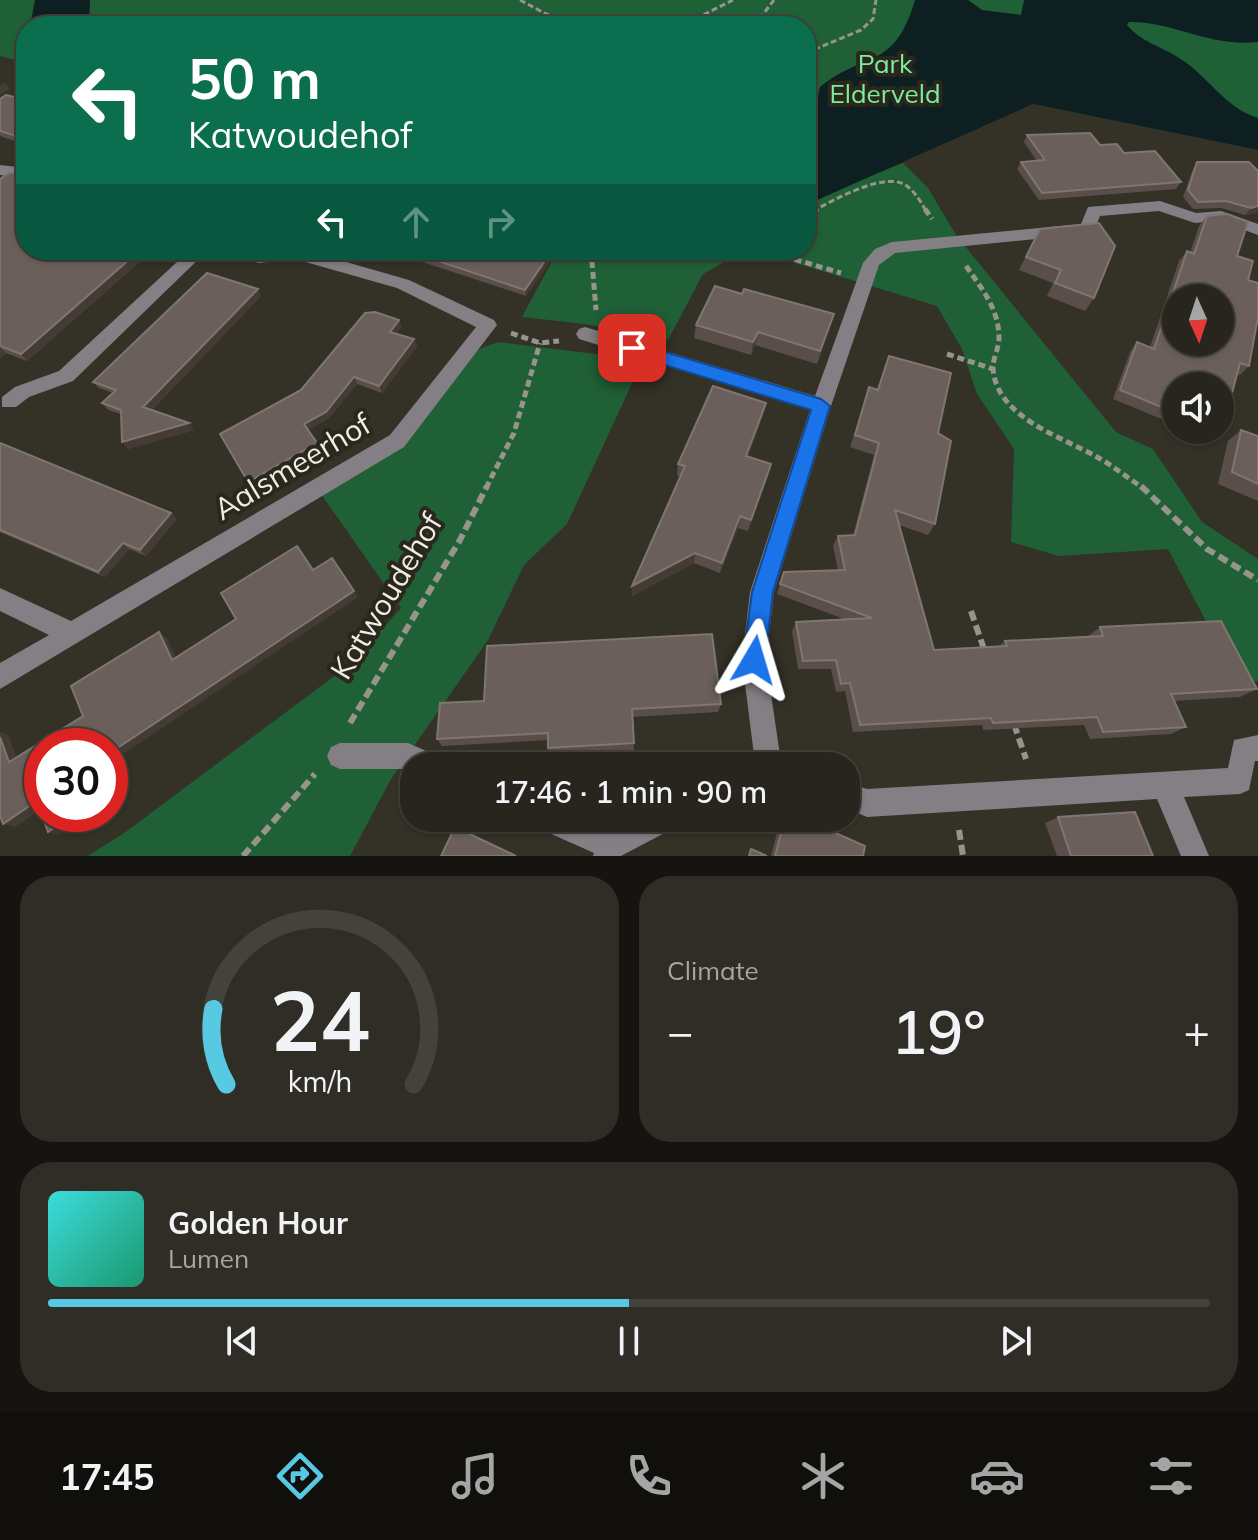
<!DOCTYPE html>
<meta charset="utf-8">
<style>
:root{--surface:#27251d;--page:#2f2d26;--text:#f1f3f6;--muted:#a4a5a4;--line:#43423b;--accent:#58c9e3}
body{margin:0;font-family:Mulish,sans-serif;background:var(--page);color:var(--text);height:100vh;display:flex;flex-direction:column;font-size:30px;white-space:nowrap}
*{box-sizing:border-box;margin:0}
p{font-size:26px;color:var(--muted)}
.icon{flex:none;width:44px;height:44px;fill:none;stroke:currentColor;stroke-width:2;stroke-linecap:round;stroke-linejoin:round}
.map{position:relative;height:856px;overflow:hidden}
.sheet{display:flex;flex-direction:column;gap:20px;padding:20px;background:#151410;flex:1}
.sheet>*{flex:none}
.guide{position:absolute;left:16px;top:16px;width:800px;height:244px;border-radius:32px;box-shadow:0 2px 6px #0004,0 0 0 2px var(--line);background:#0b6e4f;color:#fff;overflow:hidden}
.needle{width:52px;rotate:177deg}
.tools{position:absolute;left:1162px;top:284px;display:grid;gap:16px}
.tools a{display:grid;place-items:center;width:72px;height:72px;border-radius:50%;background:var(--surface);box-shadow:0 2px 6px #0004,0 0 0 2px var(--line);font-size:40px}
.speed{position:absolute;left:24px;top:728px;display:flex;gap:16px;font-size:40px;font-weight:700;text-align:center}
.speed>*{display:grid;place-content:center;width:104px;height:104px;border-radius:50%;background:var(--surface);box-shadow:0 2px 6px #0004,0 0 0 2px var(--line);line-height:1}
.speed .limit{border:12px solid #d22;background:#fff;color:#111}
.pin{position:absolute;display:grid;place-items:center;width:68px;height:68px;color:#fff;margin:-34px;border-radius:16px;box-shadow:0 4px 12px #0006}
.me{position:absolute;width:88px;margin:-44px;rotate:7deg;stroke-linejoin:round;filter:drop-shadow(0 0 6px #0008)}
.turn{display:flex;align-items:center;gap:28px;height:168px;padding:0 40px;font-size:36px}
.turn .icon{width:104px;height:104px;stroke-width:2.5}
.turn b{display:block;font-size:56px;line-height:68px}
.lanes{display:flex;align-items:center;height:76px;padding:0 40px;background:#0003;justify-content:center;gap:40px;direction:ltr}
.lanes .off{opacity:.35}
.big{font-size:60px;font-weight:600;line-height:1.1}
.sheet .card{flex:1;display:flex;flex-direction:column;justify-content:center;gap:12px;min-width:0;padding:0 28px;border-radius:32px;background:var(--page)}
.sheet .dial{align-items:center;gap:0}
.dial svg{height:208px;overflow:visible;fill:none;stroke:var(--line);stroke-width:7;stroke-linecap:round;text-anchor:middle}
.dial text{fill:var(--text);stroke:none}
.song{display:flex;align-items:center;gap:24px}
.cover{width:96px;height:96px;border-radius:12px;background:linear-gradient(135deg,hsl(180 70% 55%),hsl(160 70% 35%))}
.played{height:8px;border-radius:4px;background:linear-gradient(90deg,var(--accent) 50%,var(--line) 50%)}
.keys{display:flex;justify-content:space-around;direction:ltr}
.heat{display:flex;justify-content:space-between;align-items:center;font-size:44px;direction:ltr}
.sheet .tiles{flex:1;display:grid;gap:20px;grid-template-columns:1fr 1fr}
.card:last-child{grid-column:span 2}
.trip{position:absolute;left:400px;top:752px;width:460px;height:80px;border-radius:32px;background:var(--surface);box-shadow:0 2px 6px #0004,0 0 0 2px var(--line);font-weight:600;line-height:80px;text-align:center}
.tabs{display:flex;height:128px;justify-content:space-around;align-items:center;background:#100f0c;color:var(--muted)}
.tabs .icon{width:56px;height:56px}
.tabs .selected{color:var(--accent)}
.tabs b{font-size:36px;color:var(--text)}
.map>svg:first-child{display:block}
</style>
<div class="map">
<svg width="1258" height="856" viewBox="0 0 1258 856">
<rect width="100%" height="100%" fill="#343127"/>
<!-- green -->
<g fill="#206037">
<path d="M0,0H1258V150L1033,104L806,195V26H26V63L0,56Z"/>
<path d="M903,163L928,188L956,235L1116,432L1153,449L1202,522L1258,559V681L1238,682L1168,549L1059,556L1011,542L1014,449L977,394L962,349L937,306L753,250H806V202Z"/>
<path d="M558,250H745L703,274L668,340L585,324L522,317Z"/>
<path d="M498,342L612,356L634,379L567,524L524,565L488,640L391,779L350,856H88L127,831L353,662L401,608L321,494L404,443L471,352Z"/>
</g>
<!-- water -->
<g fill="#0d1f20">
<path d="M35,0H90L89,26H30Z"/>
<path d="M915,0H968L982,10L1021,15L1024,0H1258V42C1207,47 1173,21 1129,22L1127,25C1141,42 1161,46 1179,58C1209,76 1223,107 1258,118V150L1033,104L806,205V137C820,121 815,106 820,87C866,50 894,71 915,0Z"/>
</g>
<g fill="none" stroke-linecap="round" stroke-linejoin="round">
<!-- path-far2 -->
<g stroke="#97948c" stroke-width="3" stroke-dasharray="6 3" stroke-linecap="butt">
<path d="M520,0L546,14L601,26"/>
<path d="M701,17L713,26"/>
<path d="M651,26L701,16L733,0"/>
<path d="M754,26L774,0"/>
<path d="M806,53L861,30L873,19L876,0"/>
<path d="M813,211C834,200 886,170 907,186C915,192 921,202 926,211"/>
</g>
<!-- path-far1 -->
<g stroke="#97948c" stroke-width="5" stroke-dasharray="7 4" stroke-linecap="butt">
<path d="M925,209L932,219"/>
<path d="M806,214L818,209"/>
<path d="M591,250L596,310"/>
<path d="M763,250L841,273"/>
<path d="M591,251L673,258L721,250"/>
<path d="M966,266C982,289 999,309 999,338C999,348 993,358 993,368C996,418 1063,437 1097,457C1113,466 1128,478 1143,488"/>
<path d="M511,333L540,343L559,341"/>
<path d="M947,354L993,369"/>
<path d="M486,488L514,433L540,343"/>
</g>
<!-- path -->
<g stroke="#97948c" stroke-width="6" stroke-dasharray="10 5" stroke-linecap="butt">
<path d="M1141,486L1207,549L1258,580"/>
<path d="M971,611L985,652"/>
<path d="M350,723L460,540L487,486"/>
<path d="M1014,724L1026,759"/>
<path d="M959,830L963,856"/>
<path d="M243,856L315,774"/>
</g>
<!-- minor -->
<g fill="#837f84" fill-rule="evenodd">
<path d="M0,165L26,168V178L0,175Z"/>
<path d="M1160,201L1196,213L1221,211L1258,224V235L1220,221L1195,223L1159,211L1100,216L1093,233L1087,234L895,253L879,265L831,406L774,592L766,660L781,762L779,766H748L754,755L742,660L750,592L810,410L579,339L576,334L579,329L585,327L815,396L863,263L875,249L892,242L1081,224L1088,207Z"/>
<path d="M190,250H208L73,381L29,397L16,407H2V397L15,387L59,371Z"/>
<path d="M228,250H304L409,280L494,320L497,325L404,447L0,689V663L49,635L0,611V588L71,621L390,435L476,327L397,288L295,259L259,263L230,254Z"/>
<path d="M1258,735V761H1255L1249,790L1240,794L1184,797L1209,856H1181L1157,799L867,817L846,808V782L867,789L1228,768L1234,740Z"/>
<path d="M340,743H408L440,757L444,766H414V772L407,769H340L331,765L327,756L331,747Z"/>
<path d="M534,818H580L610,831L636,818H678L674,828L621,856H593L594,853L538,828Z"/>
</g>
</g>
<!-- wall -->
<g fill="#5a4e4b">
<path d="M0,99L26,100V145L0,136Z"/>
<path d="M1027,135L1100,145L1124,153L1181,182L1176,189L1039,200L1017,169L1021,162L1037,161L1024,142Z"/>
<path d="M1197,162L1258,171V213L1245,215L1221,208L1193,209L1183,197L1193,169Z"/>
<path d="M23,173L26,250L139,251L144,258L27,361L6,353L0,358V179Z"/>
<path d="M1207,216L1237,256L1248,280L1249,366L1240,375L1237,374L1222,431L1213,440L1188,430H1220L1176,386V425L1113,399L1130,352L1137,342L1150,347L1179,261L1187,251L1190,253L1199,226Z"/>
<path d="M1040,229L1094,298L1085,311L1047,296L1053,283L1019,270Z"/>
<path d="M386,250H545L551,252L552,259L526,296Z"/>
<path d="M261,296L152,410L194,430L128,449L122,442L121,414L108,410L102,403L113,393L99,388L93,382Z"/>
<path d="M399,320L401,327L396,334L414,339L417,346L382,393L357,384L329,418L308,430L321,450L253,488L248,482Z"/>
<path d="M696,325L830,327L817,364L755,345L751,355L694,338Z"/>
<path d="M889,356L938,433L935,524L928,535L899,525L934,650L999,646L1005,641L1088,636L1100,627L1257,689L1240,697L1174,701L1186,727L1171,734L1090,739L1084,725L983,730L982,725L853,732L845,691L836,692L831,669H798L792,631L796,622L844,619L777,594L784,572L838,570L833,546L838,536L853,535L874,455L850,447L869,387L877,389Z"/>
<path d="M763,415L748,457L771,464L768,476L748,531L738,528L720,573L694,563L632,596V586L680,477L677,475L678,464Z"/>
<path d="M1241,430L1258,436V501L1218,484L1228,441Z"/>
<path d="M0,443L177,519L146,556L129,549L105,577L0,532Z"/>
<path d="M440,703L721,704L718,712L632,717L634,750L550,754L548,748V740L442,746L437,739Z"/>
<path d="M1058,817L1153,856H1057L1045,823Z"/>
<path d="M781,818H802L863,856H771Z"/>
</g>
<!-- shaded-wall -->
<g fill="#443b35">
<path d="M5,82L10,89L0,95V85Z"/>
<path d="M1258,206V213L1245,215L1251,208Z"/>
<path d="M139,251L144,258L27,361L21,354Z"/>
<path d="M551,252L552,259L526,296L525,290Z"/>
<path d="M258,289L261,296L148,414L143,407Z"/>
<path d="M399,320L401,327L392,339L390,332Z"/>
<path d="M758,332L755,345L751,355L753,342Z"/>
<path d="M414,339L417,346L382,393L379,386Z"/>
<path d="M0,347L6,353L0,358Z"/>
<path d="M354,377L357,384L329,418L307,431L304,424Z"/>
<path d="M766,403L763,415L744,468L746,456Z"/>
<path d="M189,423L194,430L128,449L122,442Z"/>
<path d="M317,443L321,450L253,488L248,482Z"/>
<path d="M771,464L768,476L748,531L751,520Z"/>
<path d="M171,513L177,519L146,556L140,550Z"/>
<path d="M740,516L738,528L720,573L722,563Z"/>
<path d="M123,543L129,549L105,577L98,572Z"/>
<path d="M695,553L694,563L632,596V586Z"/>
<path d="M354,591L358,597L110,763V753Z"/>
<path d="M159,632L167,638L180,666L172,660Z"/>
<path d="M0,732L9,736L20,767L9,762L0,737Z"/>
<path d="M37,801L42,809L15,827L3,824Z"/>
<path d="M74,814H89L59,835L48,832Z"/>
</g>
<!-- building -->
<g fill="#6a5f5b" stroke="#7f7571" stroke-width="2" fill-rule="evenodd">
<path d="M6,95L26,100V139L0,131V99Z"/>
<path d="M1090,133L1100,145L1117,144L1124,153L1155,151L1181,182L1042,193L1021,162L1045,160L1027,135Z"/>
<path d="M26,161V250H136L139,251L21,354L0,346V179L9,173H23L24,163Z"/>
<path d="M1197,162H1249L1258,171V206L1251,208L1226,201L1198,202L1188,190Z"/>
<path d="M1227,214L1248,222L1237,256L1253,261L1248,280L1258,283V317L1249,366L1240,363L1222,431L1219,430H1220V386H1176V413L1120,390L1137,342L1154,349L1187,251L1194,254L1207,216ZM1176,298H1220V342H1176Z"/>
<path d="M1099,223L1115,246L1094,298L1055,283L1061,270L1026,257L1040,229Z"/>
<path d="M405,250H545L551,252L525,290Z"/>
<path d="M207,273L258,289L143,407L189,423L122,442L121,410L102,403L116,390L93,382Z"/>
<path d="M715,286L742,294L744,289L834,314L820,351L758,332L753,342L696,325Z"/>
<path d="M375,312L399,320L390,332L414,339L379,386L354,377L326,412L304,424L317,443L248,482L220,434L301,390L365,313Z"/>
<path d="M889,356L951,373L938,433L951,441L935,524L895,510L934,650L1007,646L1005,641L1103,636L1100,627L1221,621L1257,689L1171,694L1186,727L1103,732L1097,717L993,723L991,718L860,725L850,683L841,684L836,660L803,661L796,622L872,618L780,584L784,572L845,570L838,536L855,535L879,443L855,435L869,387L878,390Z"/>
<path d="M713,386L766,403L746,456L771,464L751,520L740,516L722,563L695,553L632,586L685,466L678,464Z"/>
<path d="M1241,430L1258,436V484L1232,472Z"/>
<path d="M0,443L171,513L140,550L123,543L98,572L0,530Z"/>
<path d="M297,546L313,570L332,558L354,591L110,753V746H42V814H74L48,832L37,801L3,824L0,816V737L9,762L83,716L71,686L159,632L172,660L236,619L221,593Z"/>
<path d="M712,634L721,704L632,709L634,743L548,748V733L437,739L440,703L484,701L487,646Z"/>
<path d="M1135,812L1153,856H1071L1058,817Z"/>
<path d="M785,818H802L865,846L863,856H775Z"/>
<path d="M455,827L516,856H441Z"/>
<path d="M751,849L767,856H749Z"/>
</g>
<!-- route -->
<path fill="#1a73e8" stroke="#114b97" stroke-width="2" d="M632,342L821,399L830,406L773,592L765,660L762,667L754,670L746,667L743,660L752,592L811,410L626,353L623,348L626,344Z"/>
<g text-anchor="middle" dominant-baseline="central" stroke-width="8" stroke-linejoin="round" paint-order="stroke">
<!-- far-park labels -->
<g font-size="26" fill="#7cec9e" stroke="#2a281d">
<text x="885" y="63">Park<tspan x="885" dy="30">Elderveld</tspan></text>
</g>
<!-- street labels -->
<g font-size="30" fill="#efede6" stroke="#2a281d">
<text transform="translate(292 466) rotate(-31)">Aalsmeerhof</text>
<text transform="translate(386 596) rotate(-59)">Katwoudehof</text>
</g>
</g>
</svg>
<div class="tools">
<a><svg class="needle" viewBox="-14 -14 28 28"><path d="M0-13l5 13h-10z" fill="#e53935"/><path d="M0 13l5-13h-10z" fill="#a4a5a4"/></svg></a>
<a><svg class="icon" aria-label="sound" viewBox="0 0 24 24"><path d="M4 9h4l5-4v14l-5-4H4zM17 9q2 3 0 6"/></svg></a>
</div>
<div class="speed"><div class="limit">30</div></div>
<div class="pin" style="left:632px;top:348px;background:#d93025"><svg class="icon" aria-label="arrive" viewBox="0 0 24 24"><path d="M6 21V4h12l-3 4 3 4H6"/></svg></div>
<svg class="me" style="left:754px;top:660px" viewBox="-20 -20 40 40"><path d="M0-17L14 15 0 8-14 15z" fill="#1a73e8" stroke="#fff" stroke-width="4"/></svg>
<div class="trip">17:46 · 1 min · 90 m</div>
<div class="guide">
<div class="turn"><svg class="icon" aria-label="left" viewBox="0 0 24 24"><path d="M17 20v-9H6M10 6l-5 5 5 5"/></svg><div><b>50 m</b>Katwoudehof</div></div>
<div class="lanes"><svg class="icon" aria-label="left" viewBox="0 0 24 24"><path d="M17 20v-9H6M10 6l-5 5 5 5"/></svg><svg class="icon off" aria-label="ahead" viewBox="0 0 24 24"><path d="M12 20V5M6 11l6-6 6 6"/></svg><svg class="icon off" aria-label="right" viewBox="0 0 24 24"><path d="M7 20v-9h11M14 6l5 5-5 5"/></svg></div>
</div>
</div>
<section class="sheet">
<div class="tiles">
<div class="card dial"><svg viewBox="0 0 100 80">
<path d="M14 69A42 42 0 1 1 86 69"/>
<path d="M14 69A42 42 0 0 1 9 40" stroke="#58c9e3"/>
<text x="50" y="56" font-size="32" font-weight="700">24</text>
<text x="50" y="72" font-size="11">km/h</text>
</svg></div>
<div class="card"><p>Climate</p>
<div class="heat"><a>−</a><b class="big">19°</b><a>+</a></div>
</div>
<div class="card">
<div class="song"><i class="cover"></i><div><b>Golden Hour</b><p>Lumen</p></div></div>
<div class="played"></div>
<div class="keys"><svg class="icon" aria-label="previous" viewBox="0 0 24 24"><path d="M18 5L8 12l10 7zM5 5v14"/></svg><svg class="icon" aria-label="pause" viewBox="0 0 24 24"><path d="M8 5v14M16 5v14"/></svg><svg class="icon" aria-label="next" viewBox="0 0 24 24"><path d="M6 5l10 7-10 7zM19 5v14"/></svg></div>
</div>
</div>
</section>
<nav class="tabs">
<b>17:45</b>
<svg class="icon selected" aria-label="directions" viewBox="0 0 24 24"><path d="M12 3l9 9-9 9-9-9zM9 14v-3h6M13 9l2 2-2 2"/></svg>
<svg class="icon" aria-label="music" viewBox="0 0 24 24"><path d="M9 18V5l10-2v13"/><circle cx="6" cy="18" r="3"/><circle cx="16" cy="16" r="3"/></svg>
<svg class="icon" aria-label="phone" viewBox="0 0 24 24"><path d="M5 4h4l2 5-3 2q2 4 5 5l2-3 5 2v4C11 20 4 13 5 4z"/></svg>
<svg class="icon" aria-label="climate" viewBox="0 0 24 24"><path d="M12 3v18M4 7l16 10M4 17L20 7"/></svg>
<svg class="icon" aria-label="car" viewBox="0 0 24 24"><path d="M5 17H2v-5l4-1 3-4h7l3 4 3 1v5h-3M9 17h6M6 11h13"/><circle cx="7" cy="17" r="2"/><circle cx="17" cy="17" r="2"/></svg>
<svg class="icon" aria-label="filters" viewBox="0 0 24 24"><path d="M4 7h16M4 17h16"/><circle cx="9" cy="7" r="2"/><circle cx="15" cy="17" r="2"/></svg>
</nav>
